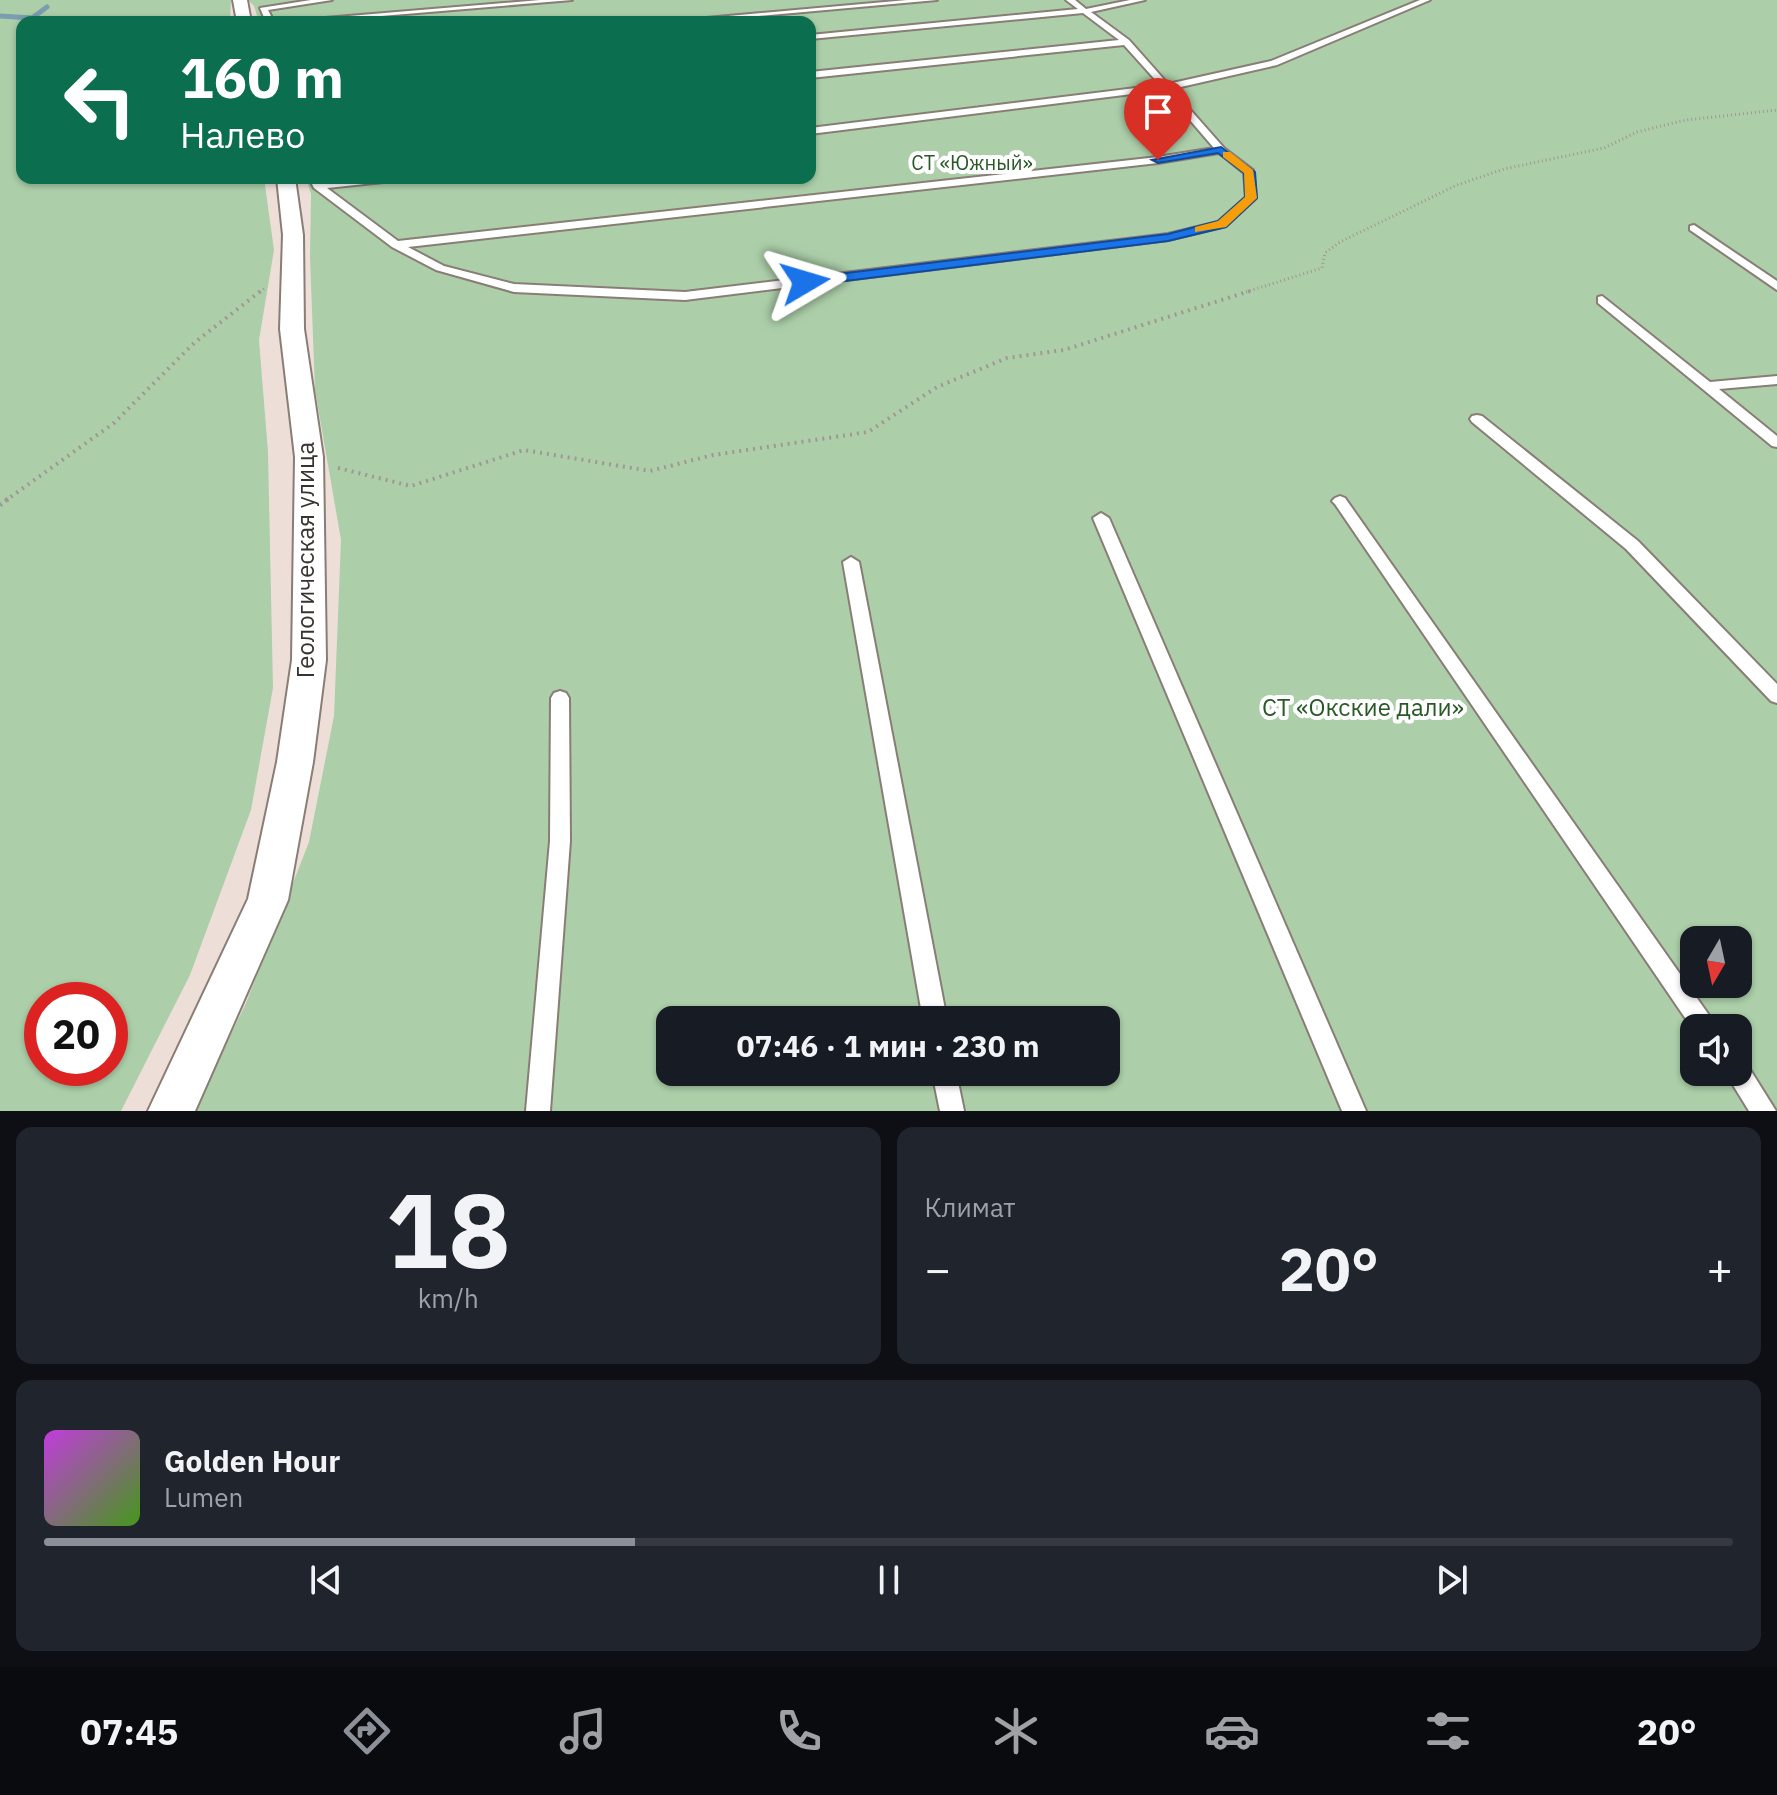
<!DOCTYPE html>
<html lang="ru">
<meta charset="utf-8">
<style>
:root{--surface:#171b24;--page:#20242c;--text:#f1f3f6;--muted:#9ea1a6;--line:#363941;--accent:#8c9099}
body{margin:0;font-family:"IBM Plex Sans",sans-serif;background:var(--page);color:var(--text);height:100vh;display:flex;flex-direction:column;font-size:30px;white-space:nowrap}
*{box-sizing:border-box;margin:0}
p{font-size:26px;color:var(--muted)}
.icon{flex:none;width:44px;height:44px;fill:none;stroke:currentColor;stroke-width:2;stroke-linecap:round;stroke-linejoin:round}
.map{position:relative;height:1111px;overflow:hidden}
.sheet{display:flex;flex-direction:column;gap:16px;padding:16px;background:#0d0f14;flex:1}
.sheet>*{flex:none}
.banner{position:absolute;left:16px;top:16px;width:800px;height:168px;border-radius:16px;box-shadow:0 2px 6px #0004;background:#0b6e4f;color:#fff;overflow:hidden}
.needle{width:52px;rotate:189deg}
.tools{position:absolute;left:1680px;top:926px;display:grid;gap:16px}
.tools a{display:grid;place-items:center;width:72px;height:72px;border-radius:16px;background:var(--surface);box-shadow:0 2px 6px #0004;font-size:40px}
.speed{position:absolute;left:24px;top:982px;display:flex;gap:16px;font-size:40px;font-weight:700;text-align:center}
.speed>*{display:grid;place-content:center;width:104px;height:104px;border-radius:50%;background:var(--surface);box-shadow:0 2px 6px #0004;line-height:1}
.speed .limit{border:12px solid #d22;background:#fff;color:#111}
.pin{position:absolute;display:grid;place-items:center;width:68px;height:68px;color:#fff;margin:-82px -34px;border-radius:50% 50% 50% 0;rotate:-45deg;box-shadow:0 0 8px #0007}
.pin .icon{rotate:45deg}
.me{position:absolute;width:88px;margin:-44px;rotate:83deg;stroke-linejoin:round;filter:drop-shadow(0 0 6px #0008)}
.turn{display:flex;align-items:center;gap:28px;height:168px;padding:0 32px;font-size:36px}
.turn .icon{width:104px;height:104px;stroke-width:2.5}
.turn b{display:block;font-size:56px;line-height:68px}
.big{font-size:60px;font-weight:700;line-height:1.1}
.sheet .widget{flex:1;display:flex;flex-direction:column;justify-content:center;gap:12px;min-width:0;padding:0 28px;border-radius:16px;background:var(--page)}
.sheet .dial{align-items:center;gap:0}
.dial b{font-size:104px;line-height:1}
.song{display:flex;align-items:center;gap:24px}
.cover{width:96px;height:96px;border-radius:12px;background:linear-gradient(135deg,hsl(290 70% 55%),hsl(100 70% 35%))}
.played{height:8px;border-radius:4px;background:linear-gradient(90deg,var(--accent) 35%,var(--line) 35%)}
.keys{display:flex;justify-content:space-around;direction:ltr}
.heat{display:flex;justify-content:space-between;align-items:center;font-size:44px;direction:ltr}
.sheet .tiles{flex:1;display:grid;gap:16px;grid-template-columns:1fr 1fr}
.widget:last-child{grid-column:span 2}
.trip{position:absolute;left:656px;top:1006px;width:464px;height:80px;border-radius:16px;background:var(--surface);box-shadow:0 2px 6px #0004;font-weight:700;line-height:80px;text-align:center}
.dock{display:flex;height:128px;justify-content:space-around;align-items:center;background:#090b0e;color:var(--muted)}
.dock .icon{width:56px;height:56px}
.dock .current{color:var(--accent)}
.dock b{font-size:36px;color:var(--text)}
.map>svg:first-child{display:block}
</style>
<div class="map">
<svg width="1777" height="1111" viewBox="0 0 1777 1111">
<rect width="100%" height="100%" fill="#eddfd8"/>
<!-- green -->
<g fill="#accfa9" fill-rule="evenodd">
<path d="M0,0H231L230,22H22V178H264L274,250L259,340L268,452L273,688L251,810L190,975L121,1111H0ZM42,1000H110V1068H42Z"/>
<path d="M248,0H1777V1111H194L246,1003L309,842L334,716L341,540L315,390L310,257L311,194L306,178H810V22H259L254,6ZM1694,940H1738V984H1694ZM670,1020H1106V1072H670ZM1694,1028H1738V1072H1694Z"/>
</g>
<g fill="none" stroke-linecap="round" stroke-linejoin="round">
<!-- stream -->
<path stroke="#799eaf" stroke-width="5" d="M0,16L32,18L47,7"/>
<!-- lane casing -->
<g stroke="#897d76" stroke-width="4">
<g id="lane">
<path d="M311,0H332L268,10L274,22H266L260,8Z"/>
<path d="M540,0H572L310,22H277Z"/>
<path d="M907,0H937L693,22H662Z"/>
<path d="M1066,0H1075L1086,9L1130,0H1145L1091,12L1129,40L1168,84L1271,61L1420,0H1430L1277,65L1172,89L1224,148L1253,170L1256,198L1226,226L1168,240L685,300L514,292L436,270L392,247L314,188L309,178H319L321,183L398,178L393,181L327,188L398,241L1158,157L1214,148L1164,90L810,134V128L1160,85L1124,45L810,78V72L1119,40L1083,13L810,39V35L1078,9ZM1219,153L1244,173L1246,197L1218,222L1168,234L685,292L514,284L444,266L408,247L1158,163Z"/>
<path d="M1694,225L1777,281V290L1690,230V226Z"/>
<path d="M1602,296L1710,382L1777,376V384L1719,389L1777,436V447L1772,446L1598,303V297Z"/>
<path d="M1477,415L1482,416L1638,541L1777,684V703L1771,701L1626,549L1472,422L1470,419L1472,416Z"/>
<path d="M1340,496L1345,498L1718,1028H1694V1031L1335,504L1332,501L1335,498Z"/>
<path d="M1101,513L1109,518L1366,1111H1342L1093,518Z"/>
<path d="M851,557L859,562L947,1020H923L843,562Z"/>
<path d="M560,691L566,693L569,698L570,841L550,1111H526L550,841L551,698L554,693Z"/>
<path d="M1738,1060L1746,1063L1776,1111H1749L1725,1072H1738Z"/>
<path d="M932,1072H956L964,1111H940Z"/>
</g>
</g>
<!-- street casing -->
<g stroke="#897d76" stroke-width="4">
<g id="street">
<path d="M233,0H247L251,22H237Z"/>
<path d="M277,178H295L303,235L304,329L323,457L326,660L313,762L288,900L195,1111H148L248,899L277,762L292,660L295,457L280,329L283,235Z"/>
</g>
</g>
<!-- path-far2 -->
<g stroke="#a19792" stroke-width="3" stroke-dasharray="1 3" stroke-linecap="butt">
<path d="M260,292L265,288"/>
<path d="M1246,292L1322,268L1325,253L1340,242L1457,185L1504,169L1604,148L1637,132L1686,120L1777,110"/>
</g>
<!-- path-far1 -->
<g stroke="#a19792" stroke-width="4" stroke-dasharray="2 5" stroke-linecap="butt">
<path d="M338,468L411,486L524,450L650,471L713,455L868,432L937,387L1007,358L1064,350L1253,290"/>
<path d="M5,501L114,423L194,343L262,290"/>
</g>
<!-- path -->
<path stroke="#a19792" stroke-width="5" stroke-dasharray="2 6" stroke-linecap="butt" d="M0,505L8,499"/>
<!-- lane -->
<use href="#lane" fill="#fff" fill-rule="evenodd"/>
<!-- street -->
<use href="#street" fill="#fff" fill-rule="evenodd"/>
</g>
<!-- route -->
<path fill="#1a73e8" stroke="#114b97" stroke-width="2" d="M1221,147L1255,172L1257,198L1226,227L1168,241L805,286L799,282L805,278L1168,234L1218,221L1245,197L1244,173L1218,153L1158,163L1152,160Z"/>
<!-- slow -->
<path fill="#f59e0b" d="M1223,152H1230L1253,170L1257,198L1226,227L1195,232V227L1218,221L1245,197L1244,173L1223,157Z"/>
<g text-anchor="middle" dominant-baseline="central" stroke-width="8" stroke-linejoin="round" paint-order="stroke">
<!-- far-park labels -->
<g font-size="20" fill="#285926" stroke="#fff">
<text x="972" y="162">СТ «Южный»</text>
</g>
<!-- street labels -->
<g font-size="24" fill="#383330" stroke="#fff">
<text transform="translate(305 560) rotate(-90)">Геологическая улица</text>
</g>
<!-- park labels -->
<g font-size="24" fill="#285926" stroke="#fff">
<text x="1363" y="707">СТ «Окские дали»</text>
</g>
</g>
</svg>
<div class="tools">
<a><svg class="needle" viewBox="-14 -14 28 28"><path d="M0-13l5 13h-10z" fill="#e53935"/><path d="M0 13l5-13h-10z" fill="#9ea1a6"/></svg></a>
<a><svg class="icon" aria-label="sound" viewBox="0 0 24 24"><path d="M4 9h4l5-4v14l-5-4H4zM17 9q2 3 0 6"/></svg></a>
</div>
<div class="speed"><div class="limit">20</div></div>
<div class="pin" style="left:1158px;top:160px;background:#d93025"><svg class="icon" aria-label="arrive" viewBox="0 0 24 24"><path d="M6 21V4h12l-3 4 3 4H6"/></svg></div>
<svg class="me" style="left:805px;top:282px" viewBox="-20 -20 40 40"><path d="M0-17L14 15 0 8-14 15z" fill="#1a73e8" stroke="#fff" stroke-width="4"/></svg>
<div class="trip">07:46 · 1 мин · 230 m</div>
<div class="banner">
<div class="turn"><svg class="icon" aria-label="left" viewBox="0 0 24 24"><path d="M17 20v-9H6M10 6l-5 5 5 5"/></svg><div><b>160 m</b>Налево</div></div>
</div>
</div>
<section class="sheet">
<div class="tiles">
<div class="widget dial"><b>18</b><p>km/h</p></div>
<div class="widget"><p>Климат</p>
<div class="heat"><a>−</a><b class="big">20°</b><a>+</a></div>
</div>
<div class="widget">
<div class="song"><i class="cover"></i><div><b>Golden Hour</b><p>Lumen</p></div></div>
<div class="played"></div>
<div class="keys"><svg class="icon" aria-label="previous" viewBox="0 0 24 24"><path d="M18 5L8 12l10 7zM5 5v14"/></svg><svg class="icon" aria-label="pause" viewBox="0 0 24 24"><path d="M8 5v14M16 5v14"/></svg><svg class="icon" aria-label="next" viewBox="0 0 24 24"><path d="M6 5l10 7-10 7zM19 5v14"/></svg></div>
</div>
</div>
</section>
<nav class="dock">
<b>07:45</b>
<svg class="icon current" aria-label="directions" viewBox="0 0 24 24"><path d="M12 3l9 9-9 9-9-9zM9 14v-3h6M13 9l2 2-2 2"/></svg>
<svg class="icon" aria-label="music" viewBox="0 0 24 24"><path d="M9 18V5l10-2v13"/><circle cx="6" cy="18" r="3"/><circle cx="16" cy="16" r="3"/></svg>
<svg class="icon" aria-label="phone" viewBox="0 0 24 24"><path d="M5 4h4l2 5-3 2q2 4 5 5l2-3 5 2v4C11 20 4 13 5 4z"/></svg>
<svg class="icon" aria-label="climate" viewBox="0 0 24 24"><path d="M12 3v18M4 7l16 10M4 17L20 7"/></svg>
<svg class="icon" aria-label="car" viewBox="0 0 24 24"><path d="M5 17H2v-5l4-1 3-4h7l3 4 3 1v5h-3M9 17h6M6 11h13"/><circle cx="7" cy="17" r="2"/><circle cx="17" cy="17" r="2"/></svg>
<svg class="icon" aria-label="filters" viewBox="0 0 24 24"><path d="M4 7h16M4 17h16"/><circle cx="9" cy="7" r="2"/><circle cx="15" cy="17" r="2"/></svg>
<b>20°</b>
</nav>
